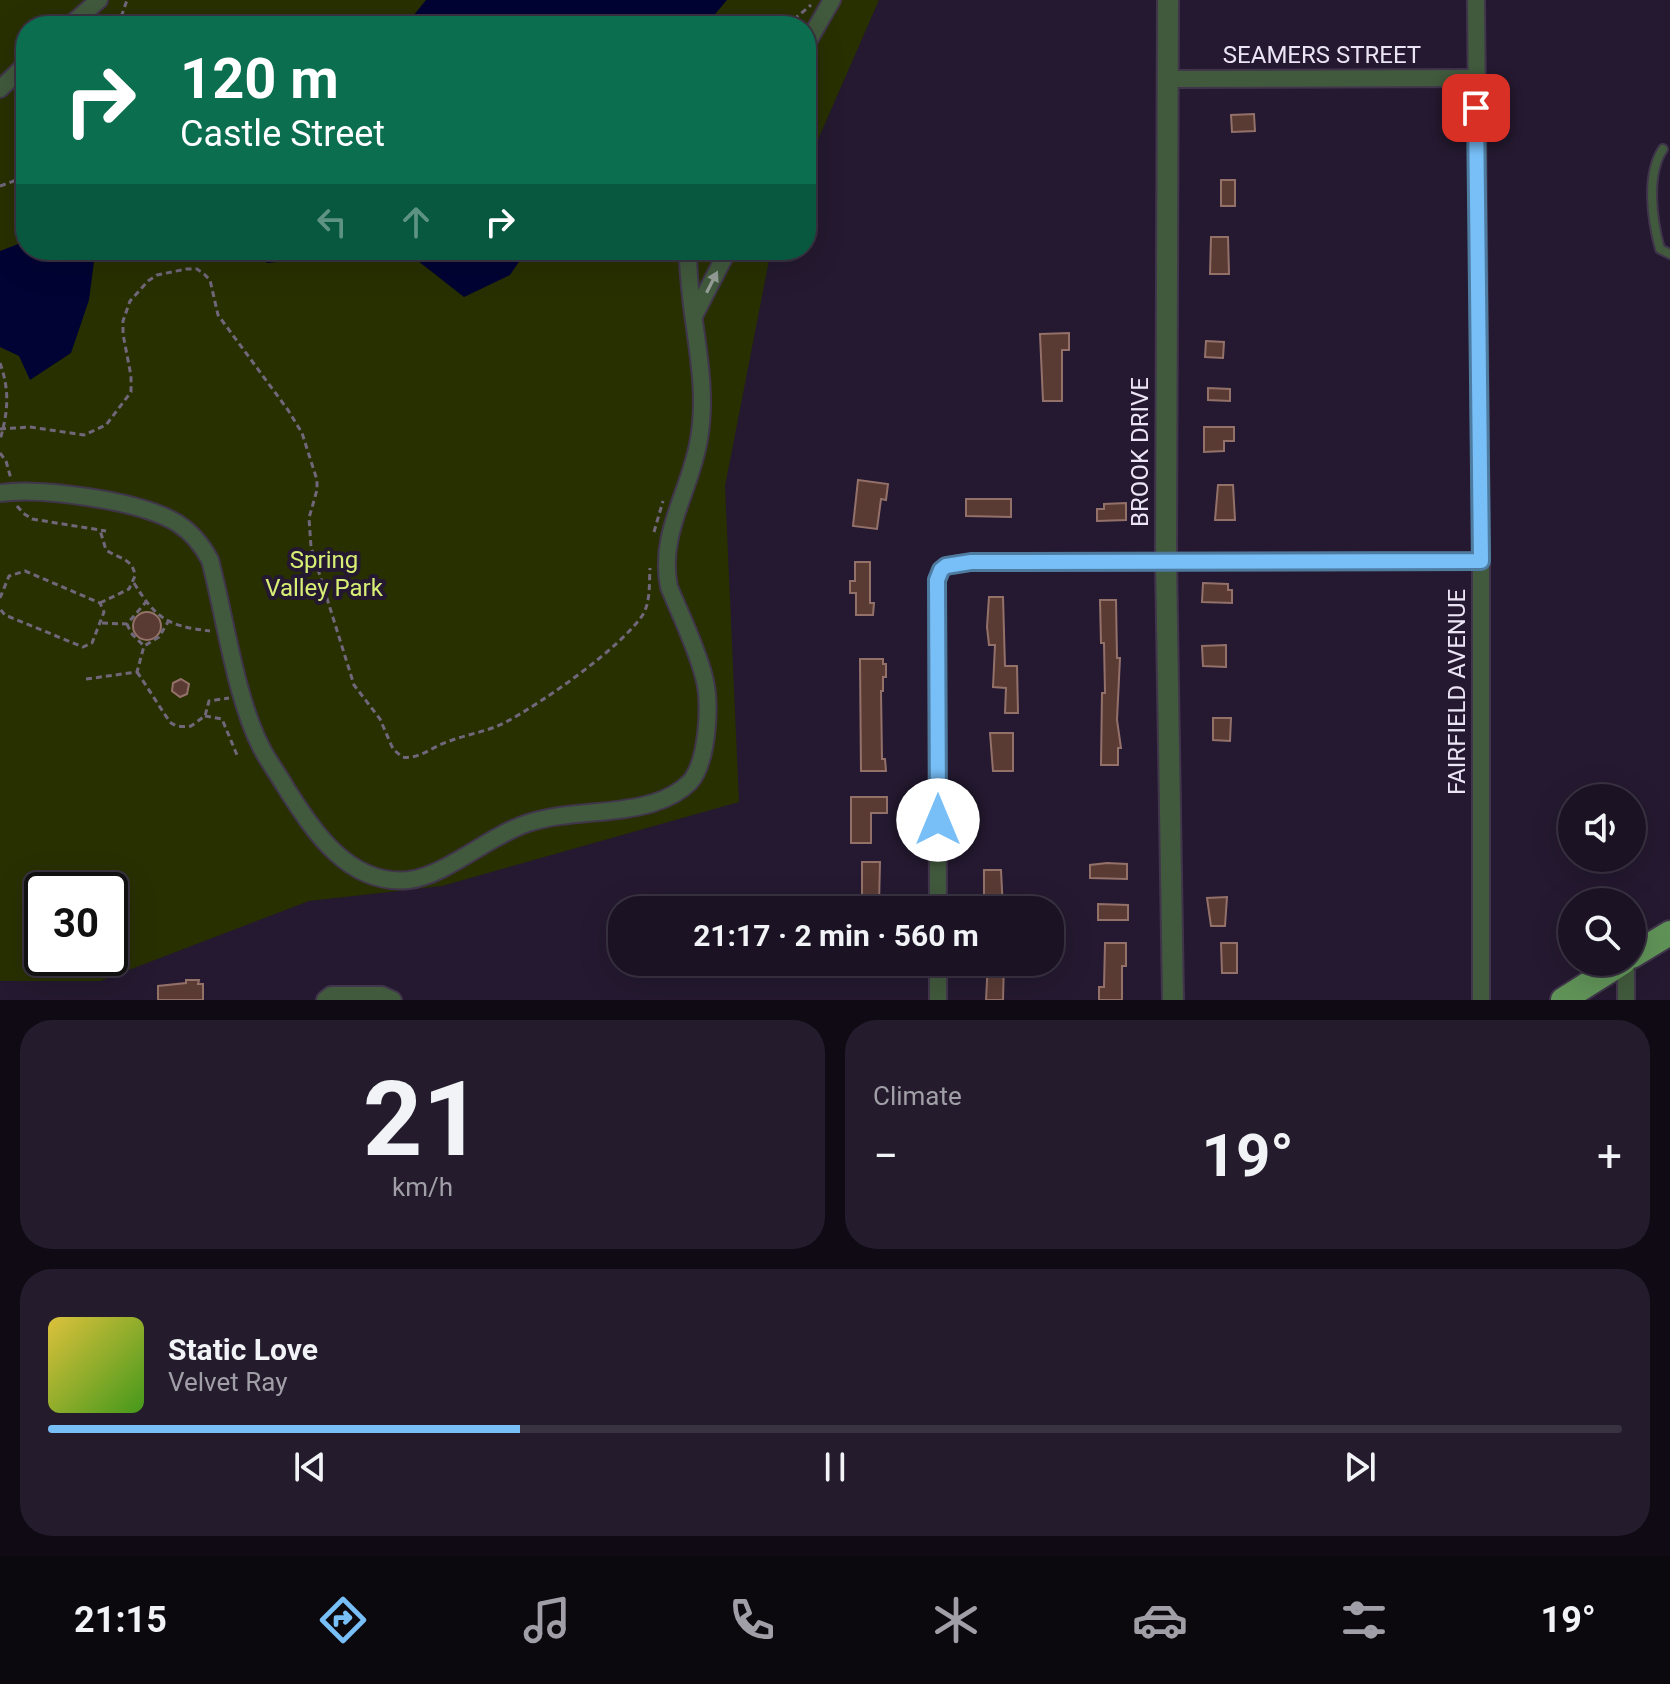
<!DOCTYPE html>
<meta charset="utf-8">
<style>
:root{--surface:#1b1324;--page:#241c2c;--text:#f1f3f6;--muted:#a09ea6;--line:#393241;--accent:#78bff8}
body{margin:0;font-family:Roboto,sans-serif;background:var(--page);color:var(--text);height:100vh;display:flex;flex-direction:column;font-size:30px;white-space:nowrap}
*{box-sizing:border-box;margin:0}
p{font-size:26px;color:var(--muted)}
.icon{flex:none;width:44px;height:44px;fill:none;stroke:currentColor;stroke-width:2;stroke-linecap:round;stroke-linejoin:round}
.map{position:relative;height:1000px;overflow:hidden}
.panel{display:flex;flex-direction:column;gap:20px;padding:20px;background:#0f0a14;flex:1}
.panel>*{flex:none}
.banner{position:absolute;left:16px;top:16px;width:800px;height:244px;border-radius:32px;box-shadow:0 8px 32px #0002,0 0 0 2px var(--line);background:#0b6e4f;color:#fff;overflow:hidden}
.fabs{position:absolute;left:1558px;top:784px;display:grid;gap:16px}
.fabs a{display:grid;place-items:center;width:88px;height:88px;border-radius:50%;background:var(--surface);box-shadow:0 8px 32px #0002,0 0 0 2px var(--line);font-size:40px}
.speed{position:absolute;left:24px;top:872px;display:flex;gap:16px;font-size:40px;font-weight:700;text-align:center}
.speed>*{display:grid;place-content:center;width:104px;height:104px;border-radius:50%;background:var(--surface);box-shadow:0 8px 32px #0002,0 0 0 2px var(--line);line-height:1}
.speed .limit{border:4px solid #111;border-radius:12px;background:#fff;color:#111}
.pin{position:absolute;display:grid;place-items:center;width:68px;height:68px;color:#fff;margin:-34px;border-radius:16px;box-shadow:0 4px 12px #0006}
.me{position:absolute;width:88px;margin:-44px;rotate:0deg;stroke-linejoin:round;filter:drop-shadow(0 0 6px #0008)}
.turn{display:flex;align-items:center;gap:28px;height:168px;padding:0 32px;font-size:36px}
.turn .icon{width:104px;height:104px;stroke-width:2.5}
.turn b{display:block;font-size:56px;line-height:68px}
.lanes{display:flex;align-items:center;height:76px;padding:0 32px;background:#0003;justify-content:center;gap:40px;direction:ltr}
.lanes .off{opacity:.35}
.big{font-size:60px;font-weight:700;line-height:1.1}
.panel .card{flex:1;display:flex;flex-direction:column;justify-content:center;gap:12px;min-width:0;padding:0 28px;border-radius:32px;background:var(--page)}
.panel .dial{align-items:center;gap:0}
.dial b{font-size:104px;line-height:1}
.song{display:flex;align-items:center;gap:24px}
.cover{width:96px;height:96px;border-radius:12px;background:linear-gradient(135deg,hsl(50 70% 55%),hsl(100 70% 35%))}
.played{height:8px;border-radius:4px;background:linear-gradient(90deg,var(--accent) 30%,var(--line) 30%)}
.keys{display:flex;justify-content:space-around;direction:ltr}
.heat{display:flex;justify-content:space-between;align-items:center;font-size:44px;direction:ltr}
.panel .tiles{flex:1;display:grid;gap:20px;grid-template-columns:1fr 1fr}
.card:last-child{grid-column:span 2}
.trip{position:absolute;left:608px;top:896px;width:456px;height:80px;border-radius:32px;background:var(--surface);box-shadow:0 8px 32px #0002,0 0 0 2px var(--line);font-weight:700;line-height:80px;text-align:center}
.tabs{display:flex;height:128px;justify-content:space-around;align-items:center;background:#0b080e;color:var(--muted)}
.tabs .icon{width:56px;height:56px}
.tabs .on{color:var(--accent)}
.tabs b{font-size:36px;color:var(--text)}
.map>svg:first-child{display:block}
</style>
<div class="map">
<svg width="1670" height="1000" viewBox="0 0 1670 1000">
<rect width="100%" height="100%" fill="#241930"/>
<!-- green -->
<path fill="#283000" fill-rule="evenodd" d="M0,0H879L806,167V26H26V250H771L725,486L739,802L442,886L309,901L100,981H0ZM42,890H110V958H42Z"/>
<!-- water -->
<g fill="#000333">
<path d="M426,0H727L705,26H405Z"/>
<path d="M26,241V250H105L95,254L89,300L71,353L30,380L19,356L0,347V251Z"/>
<path d="M229,250H306L300,259L268,263Z"/>
<path d="M404,250H527L510,275L464,297Z"/>
</g>
<!-- building -->
<g fill="#593b34" stroke="#937169" stroke-width="2">
<path d="M1254,114L1255,131L1232,132L1231,115Z"/>
<rect x="1221" y="180" width="14" height="26"/>
<path d="M1211,237H1228L1229,274H1210Z"/>
<path d="M1069,333V350H1062V401H1043L1040,334Z"/>
<path d="M1206,341L1224,342L1223,358L1205,357Z"/>
<path d="M1208,388L1230,389V401L1208,400Z"/>
<path d="M1204,427H1234V441H1224V451L1204,452Z"/>
<path d="M858,480L888,484L886,500L881,499L877,529L853,526Z"/>
<path d="M1218,485H1233L1235,520H1215Z"/>
<path d="M966,499H1011V517L966,516Z"/>
<path d="M1126,503V520L1097,521V509H1104V504Z"/>
<path d="M855,562H870V603H874L873,615H856V593H850V581H855Z"/>
<path d="M1203,583L1228,584V590H1232V603L1202,602Z"/>
<path d="M989,597H1003L1005,666H1017L1018,713H1005L1006,688L993,687L995,645H989L987,627Z"/>
<path d="M1100,600H1116L1117,658H1120L1117,720L1121,748H1118V765H1101L1102,693H1105L1104,643H1101Z"/>
<circle cx="147" cy="626" r="14"/>
<path d="M1226,645V667L1203,666L1202,646Z"/>
<path d="M860,659H883V664H886V677H883V691H881L882,759H885L886,771H861Z"/>
<path d="M181,679L189,684L187,694L180,697L172,691L173,683Z"/>
<path d="M1213,718H1231L1230,741L1213,740Z"/>
<path d="M990,733H1013V771H993Z"/>
<path d="M851,797H887V813H871V843H851Z"/>
<path d="M862,862H880L879,904L862,903Z"/>
<path d="M1107,863L1127,864V879L1090,878V865Z"/>
<path d="M984,870H1001L1003,910H989V897H984Z"/>
<path d="M1227,897L1225,926H1211L1207,898Z"/>
<path d="M1098,904L1128,905V920H1098Z"/>
<path d="M1105,943H1126V966H1122V1000H1099V987H1104Z"/>
<path d="M1221,943H1237V973H1222Z"/>
<path d="M988,962H1004L1003,1000H986Z"/>
<path d="M186,980H199L198,984H203V1000H158V986L186,983Z"/>
</g>
<g fill="none" stroke-linecap="round" stroke-linejoin="round">
<!-- service casing -->
<g stroke="#40354b" stroke-width="12">
<path id="service" d="M1663,149C1646,174 1652,220 1660,249L1670,254"/>
</g>
<!-- minor casing -->
<g stroke="#40354b" stroke-width="20">
<g id="minor">
<path d="M1476,0L1481,561V1000"/>
<path d="M69,26L99,0"/>
<path d="M806,45L832,0"/>
<path d="M1169,79L1476,78"/>
<path d="M0,89L26,64"/>
<path d="M695,314L728,250"/>
<path d="M0,493C42,487 141,501 177,523C193,533 202,545 210,560C225,616 235,696 261,747C268,761 278,774 286,788C314,832 349,886 409,880C447,875 488,836 528,823C569,810 613,815 653,803C666,799 680,792 690,782C708,761 711,703 704,677C696,646 681,616 669,587C658,533 691,490 699,439C710,376 687,312 688,250"/>
<path d="M938,910L937,580L941,570L946,566L971,562L1481,561"/>
<path d="M938,962V1000"/>
<path d="M1626,962V1000"/>
<path d="M325,1000L331,995H382L393,1000"/>
</g>
</g>
<!-- tertiary casing -->
<g stroke="#40354b" stroke-width="24">
<path id="tertiary" d="M1168,0L1166,560L1173,1000"/>
</g>
<!-- primary casing -->
<g stroke="#40354b" stroke-width="28">
<g id="primary">
<path d="M1632,956L1670,933"/>
<path d="M1563,1000L1623,962"/>
</g>
</g>
<!-- path -->
<g stroke="#71677b" stroke-width="3" stroke-dasharray="6 4" stroke-linecap="butt">
<path d="M118,26L127,0"/>
<path d="M786,26L811,5"/>
<path d="M0,186L14,181L26,172"/>
<path d="M0,363C10,391 8,412 0,440"/>
<path d="M0,429L30,427L84,435L106,425L131,392V376L123,334V321L130,301L148,281L157,275L186,269H197L204,274L210,280L218,315L288,410L302,433L317,480V490L309,518L311,547L354,685L380,719L393,749L402,757C418,760 432,747 447,742C467,734 487,732 506,722C543,702 618,650 642,616C651,602 649,583 650,568"/>
<path d="M0,453L6,461L11,479"/>
<path d="M17,506L23,513L32,519L106,531"/>
<path d="M654,532L663,501"/>
<path d="M134,583C156,619 168,626 210,631"/>
<path d="M0,598L9,576L25,571L100,603L104,612L92,643L83,647L5,615L0,609"/>
<path d="M100,603L129,589L135,576C133,558 119,559 106,550L100,530"/>
<path d="M102,623L127,624L146,602"/>
<path d="M127,624L131,633L144,646L159,637L168,622"/>
<path d="M137,672C143,680 167,719 171,723C177,727 184,727 191,726L205,716L209,701L229,698"/>
<path d="M86,679L137,672L144,646"/>
<path d="M205,716L222,719L237,755"/>
</g>
<!-- service -->
<use href="#service" stroke="#41593d" stroke-width="8"/>
<!-- minor -->
<use href="#minor" stroke="#41593d" stroke-width="16"/>
<!-- tertiary -->
<use href="#tertiary" stroke="#41593d" stroke-width="20"/>
<!-- primary -->
<use href="#primary" stroke="#609358" stroke-width="24"/>
</g>
<!-- one-way arrows -->
<defs><path id="oneway-solid" d="M-6-.8H1V-3.2L6.5 0L1 3.2V.8H-6Z" transform="scale(2)"/></defs>
<use fill="#969e98" href="#oneway-solid" transform="translate(712 282) rotate(-63)"/>
<g fill="none" stroke-linecap="round" stroke-linejoin="round">
<!-- route casing -->
<g stroke="#4e7ca1" stroke-width="20">
<path id="route" d="M938,820L937,580L941,570L946,566L971,562L1481,561L1476,108"/>
</g>
<!-- route -->
<use href="#route" stroke="#78bff8" stroke-width="14"/>
</g>
<g text-anchor="middle" dominant-baseline="central" stroke-width="8" stroke-linejoin="round" paint-order="stroke">
<!-- street labels -->
<g font-size="24" fill="#ebe4f4" stroke="#241930">
<text x="1322" y="55">SEAMERS STREET</text>
<text transform="translate(1140 452) rotate(-90)">BROOK DRIVE</text>
<text transform="translate(1457 692) rotate(-90)">FAIRFIELD AVENUE</text>
</g>
<!-- park labels -->
<g font-size="24" fill="#d8ef75" stroke="#241930">
<text x="324" y="560">Spring<tspan x="324" dy="28">Valley Park</tspan></text>
</g>
</g>
</svg>
<div class="fabs">
<a><svg class="icon" aria-label="sound" viewBox="0 0 24 24"><path d="M4 9h4l5-4v14l-5-4H4zM17 9q2 3 0 6"/></svg></a>
<a><svg class="icon" aria-label="search" viewBox="0 0 24 24"><circle cx="10" cy="10" r="6"/><path d="M15 15l6 6"/></svg></a>
</div>
<div class="speed"><div class="limit">30</div></div>
<div class="pin" style="left:1476px;top:108px;background:#d93025"><svg class="icon" aria-label="arrive" viewBox="0 0 24 24"><path d="M6 21V4h12l-3 4 3 4H6"/></svg></div>
<svg class="me" style="left:938px;top:820px" viewBox="-20 -20 40 40"><circle r="19" fill="#fff"/><path d="M0-13L10 11 0 6-10 11z" fill="#78bff8"/></svg>
<div class="trip">21:17 · 2 min · 560 m</div>
<div class="banner">
<div class="turn"><svg class="icon" aria-label="right" viewBox="0 0 24 24"><path d="M7 20v-9h11M14 6l5 5-5 5"/></svg><div><b>120 m</b>Castle Street</div></div>
<div class="lanes"><svg class="icon off" aria-label="left" viewBox="0 0 24 24"><path d="M17 20v-9H6M10 6l-5 5 5 5"/></svg><svg class="icon off" aria-label="ahead" viewBox="0 0 24 24"><path d="M12 20V5M6 11l6-6 6 6"/></svg><svg class="icon" aria-label="right" viewBox="0 0 24 24"><path d="M7 20v-9h11M14 6l5 5-5 5"/></svg></div>
</div>
</div>
<section class="panel">
<div class="tiles">
<div class="card dial"><b>21</b><p>km/h</p></div>
<div class="card"><p>Climate</p>
<div class="heat"><a>−</a><b class="big">19°</b><a>+</a></div>
</div>
<div class="card">
<div class="song"><i class="cover"></i><div><b>Static Love</b><p>Velvet Ray</p></div></div>
<div class="played"></div>
<div class="keys"><svg class="icon" aria-label="previous" viewBox="0 0 24 24"><path d="M18 5L8 12l10 7zM5 5v14"/></svg><svg class="icon" aria-label="pause" viewBox="0 0 24 24"><path d="M8 5v14M16 5v14"/></svg><svg class="icon" aria-label="next" viewBox="0 0 24 24"><path d="M6 5l10 7-10 7zM19 5v14"/></svg></div>
</div>
</div>
</section>
<nav class="tabs">
<b>21:15</b>
<svg class="icon on" aria-label="directions" viewBox="0 0 24 24"><path d="M12 3l9 9-9 9-9-9zM9 14v-3h6M13 9l2 2-2 2"/></svg>
<svg class="icon" aria-label="music" viewBox="0 0 24 24"><path d="M9 18V5l10-2v13"/><circle cx="6" cy="18" r="3"/><circle cx="16" cy="16" r="3"/></svg>
<svg class="icon" aria-label="phone" viewBox="0 0 24 24"><path d="M5 4h4l2 5-3 2q2 4 5 5l2-3 5 2v4C11 20 4 13 5 4z"/></svg>
<svg class="icon" aria-label="climate" viewBox="0 0 24 24"><path d="M12 3v18M4 7l16 10M4 17L20 7"/></svg>
<svg class="icon" aria-label="car" viewBox="0 0 24 24"><path d="M5 17H2v-5l4-1 3-4h7l3 4 3 1v5h-3M9 17h6M6 11h13"/><circle cx="7" cy="17" r="2"/><circle cx="17" cy="17" r="2"/></svg>
<svg class="icon" aria-label="filters" viewBox="0 0 24 24"><path d="M4 7h16M4 17h16"/><circle cx="9" cy="7" r="2"/><circle cx="15" cy="17" r="2"/></svg>
<b>19°</b>
</nav>
